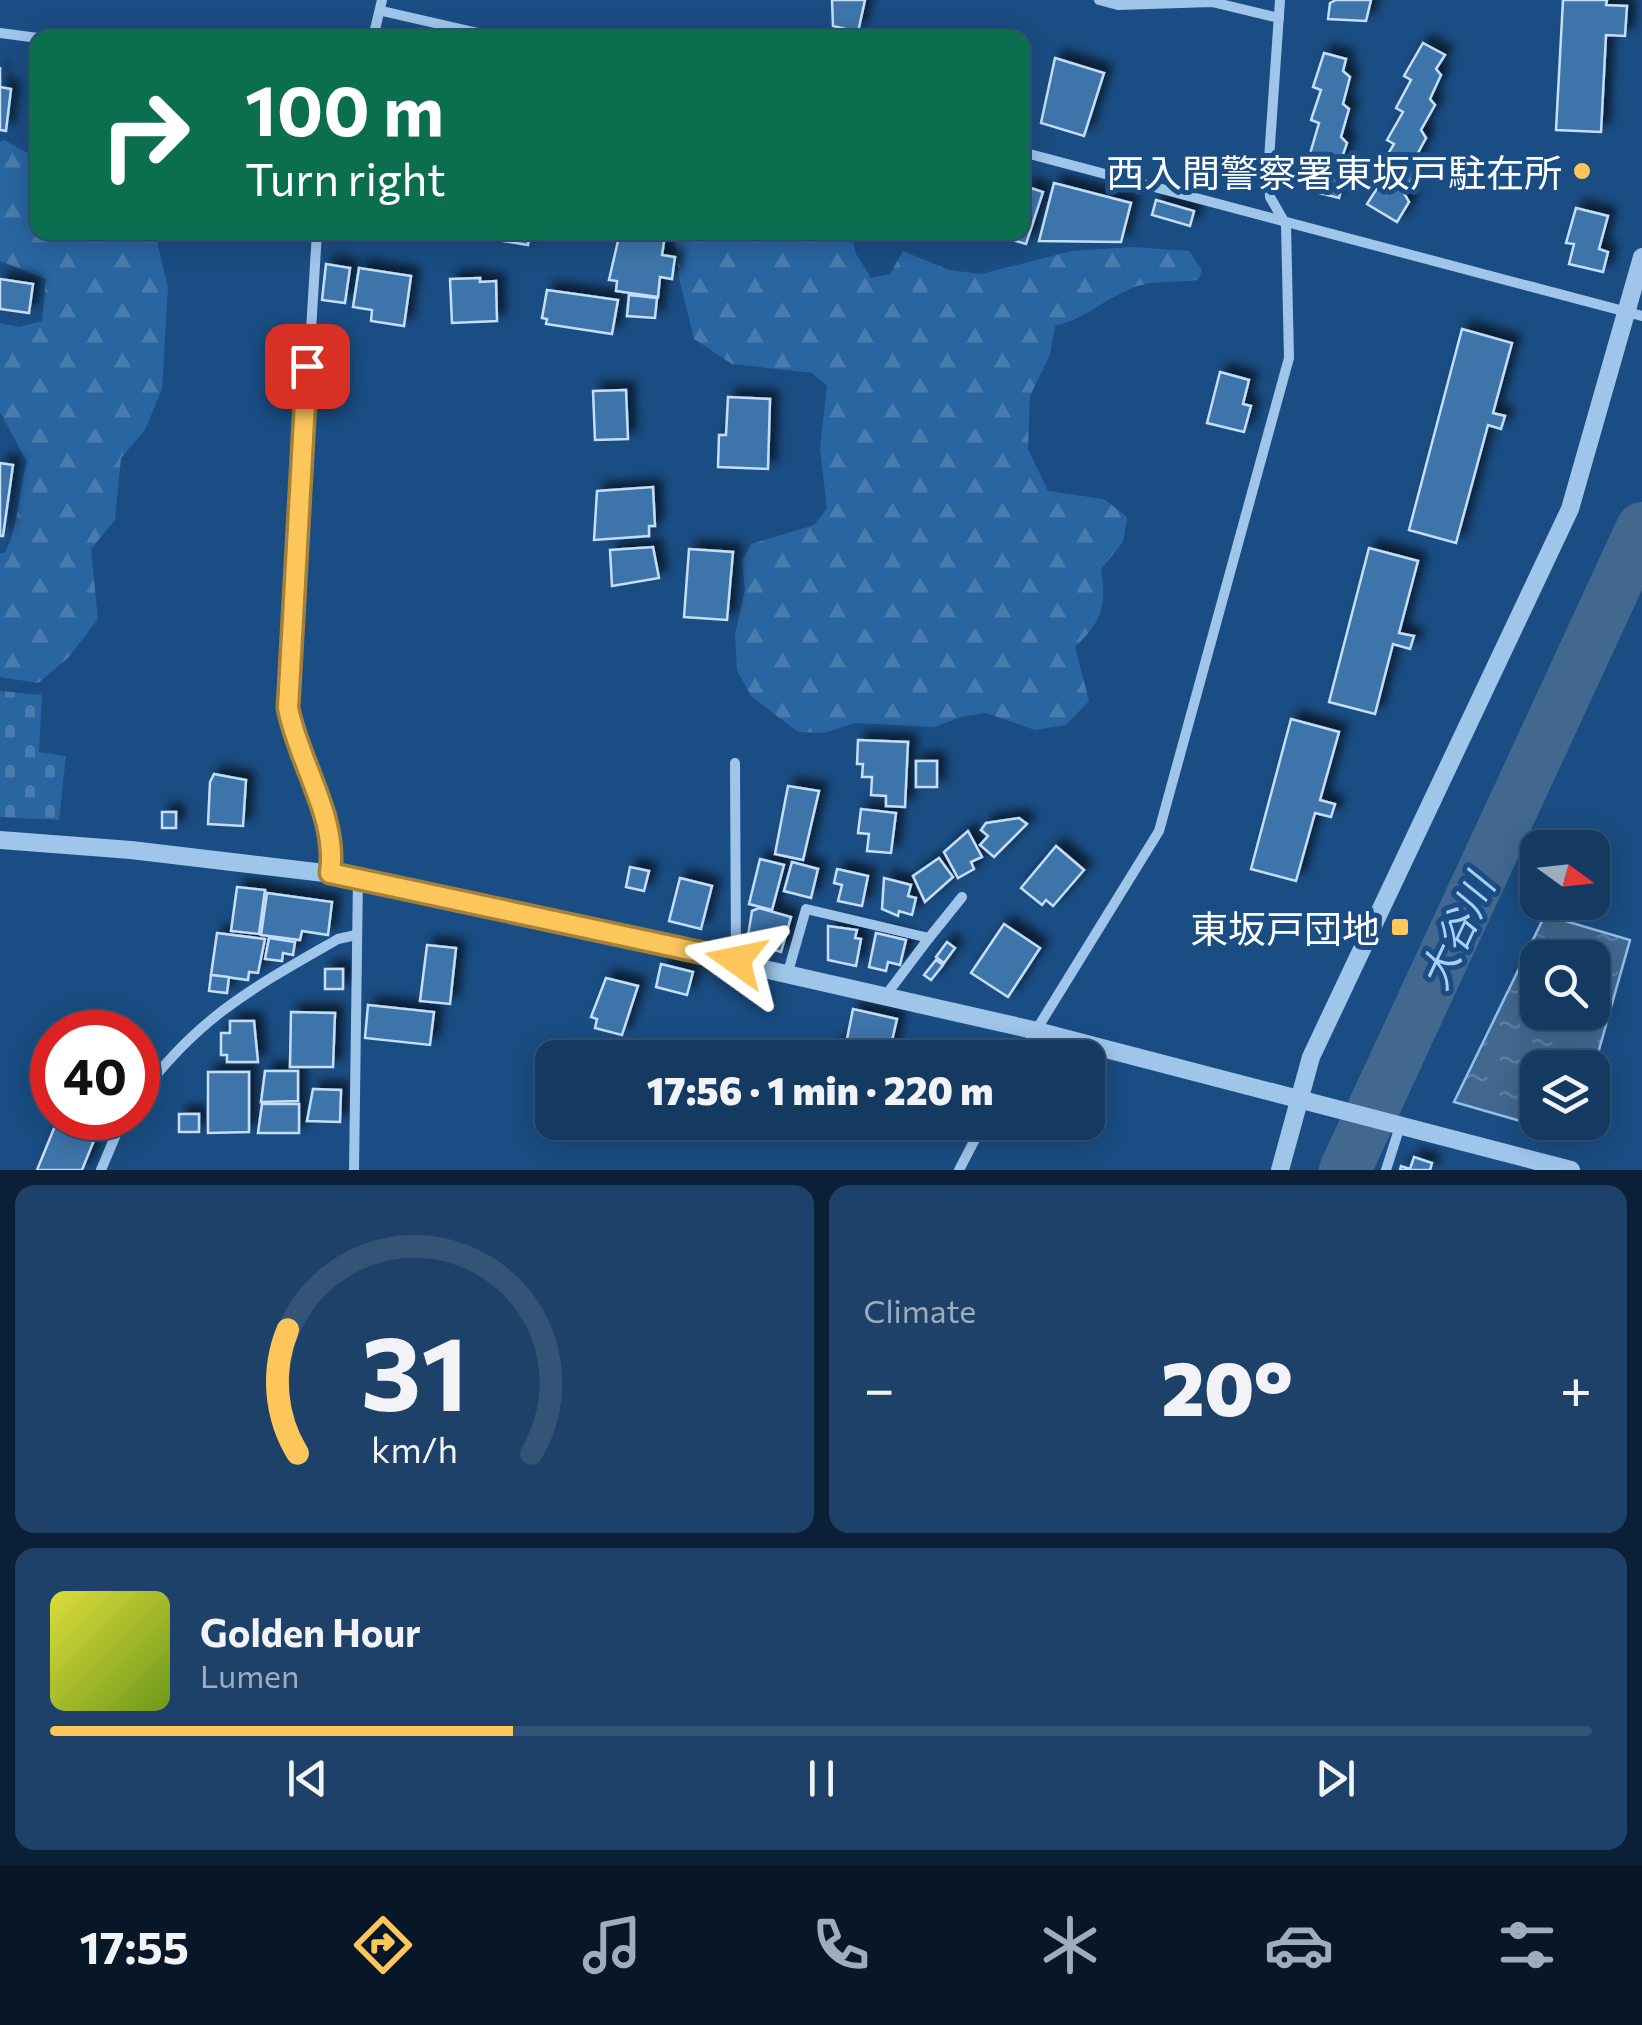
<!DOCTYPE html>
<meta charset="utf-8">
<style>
:root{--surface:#143a62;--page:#1d4168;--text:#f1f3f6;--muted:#9dadbe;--line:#335477;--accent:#fdc65b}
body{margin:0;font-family:Commissioner,"Noto Sans JP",sans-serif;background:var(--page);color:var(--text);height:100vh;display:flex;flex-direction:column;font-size:38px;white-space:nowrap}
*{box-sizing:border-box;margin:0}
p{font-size:32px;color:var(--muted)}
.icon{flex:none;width:55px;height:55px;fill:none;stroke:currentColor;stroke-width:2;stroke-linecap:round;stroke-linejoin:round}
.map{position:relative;height:1170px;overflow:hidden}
.details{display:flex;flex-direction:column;gap:15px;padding:15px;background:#0b2036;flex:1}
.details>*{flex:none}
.top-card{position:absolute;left:30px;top:30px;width:1000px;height:210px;border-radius:20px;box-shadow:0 5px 25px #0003,0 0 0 2px var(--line);background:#0b6e4f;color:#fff;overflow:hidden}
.needle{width:65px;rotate:105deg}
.buttons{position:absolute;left:1520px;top:830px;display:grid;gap:20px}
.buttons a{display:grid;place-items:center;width:90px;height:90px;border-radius:20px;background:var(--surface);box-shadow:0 5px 25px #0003,0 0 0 2px var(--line);font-size:50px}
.speed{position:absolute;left:30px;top:1010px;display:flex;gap:20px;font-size:50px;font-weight:700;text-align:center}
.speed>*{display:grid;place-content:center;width:130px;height:130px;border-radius:50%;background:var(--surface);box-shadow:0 5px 25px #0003,0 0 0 2px var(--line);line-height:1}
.speed .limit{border:15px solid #d22;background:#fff;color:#111}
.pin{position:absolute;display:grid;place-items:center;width:85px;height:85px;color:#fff;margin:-42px;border-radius:20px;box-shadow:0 5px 15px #0006}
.me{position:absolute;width:110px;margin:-55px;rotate:282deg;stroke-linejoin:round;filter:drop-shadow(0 0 8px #0008)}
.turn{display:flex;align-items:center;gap:35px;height:210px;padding:0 50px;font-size:45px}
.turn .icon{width:130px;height:130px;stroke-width:2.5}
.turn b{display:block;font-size:70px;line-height:85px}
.big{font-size:75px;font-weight:800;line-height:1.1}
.details .card{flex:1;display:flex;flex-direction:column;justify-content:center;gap:15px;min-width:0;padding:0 35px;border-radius:20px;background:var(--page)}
.details .dial{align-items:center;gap:0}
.dial svg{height:260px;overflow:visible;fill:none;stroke:var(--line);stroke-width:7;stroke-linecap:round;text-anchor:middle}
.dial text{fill:var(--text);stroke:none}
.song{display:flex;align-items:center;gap:30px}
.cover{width:120px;height:120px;border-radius:15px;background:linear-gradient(135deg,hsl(60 70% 55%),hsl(80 70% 35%))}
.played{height:10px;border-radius:5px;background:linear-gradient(90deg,var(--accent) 30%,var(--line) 30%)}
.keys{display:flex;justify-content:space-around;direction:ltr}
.heat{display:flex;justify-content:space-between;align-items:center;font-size:55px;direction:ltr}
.details .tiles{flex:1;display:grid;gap:15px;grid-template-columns:1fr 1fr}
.card:last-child{grid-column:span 2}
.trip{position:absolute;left:535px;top:1040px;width:570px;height:100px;border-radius:20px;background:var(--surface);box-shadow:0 5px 25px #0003,0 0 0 2px var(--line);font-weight:800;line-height:100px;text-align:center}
.dock{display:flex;height:160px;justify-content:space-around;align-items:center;background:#081727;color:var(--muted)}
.dock .icon{width:70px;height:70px}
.dock .selected{color:var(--accent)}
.dock b{font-size:45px;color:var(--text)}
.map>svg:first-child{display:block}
</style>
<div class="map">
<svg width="1642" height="1170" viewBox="0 0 1642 1170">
<defs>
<pattern id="forest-firs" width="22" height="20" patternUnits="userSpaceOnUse" patternTransform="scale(2.5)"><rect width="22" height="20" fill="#2965a0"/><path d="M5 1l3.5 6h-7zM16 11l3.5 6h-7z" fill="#497cae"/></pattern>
<pattern id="cemetery-stones" width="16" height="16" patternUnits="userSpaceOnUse" patternTransform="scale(2.5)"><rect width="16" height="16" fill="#2965a0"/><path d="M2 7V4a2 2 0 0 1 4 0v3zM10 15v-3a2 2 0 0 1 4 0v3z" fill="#497cae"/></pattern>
<pattern id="water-ripples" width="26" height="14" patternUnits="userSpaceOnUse" patternTransform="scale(2.5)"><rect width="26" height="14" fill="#426890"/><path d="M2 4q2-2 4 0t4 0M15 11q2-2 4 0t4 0" fill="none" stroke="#5e7fa1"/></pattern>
<filter id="shadow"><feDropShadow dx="8" dy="-8" stdDeviation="5" flood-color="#0009"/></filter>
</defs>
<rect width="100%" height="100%" fill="#1a4d83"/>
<!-- forest -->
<g fill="url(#forest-firs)">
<path d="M4,140L37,158L38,232L155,233L168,288L162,389L145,430L121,458L115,520L91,549L98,619L69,657L38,683L0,677V553H5C19,526 18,492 27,462L0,412V323L19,327L42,321L46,279L0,261V142Z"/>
<path d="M674,233H851L856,254L871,278L890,274L903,251L949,270L981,274L1072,251L1132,247L1189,251L1202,270L1198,280C1179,283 1160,280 1141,285C1110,294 1088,318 1055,326L1050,355L1030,396L1028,449L1048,491L1104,499L1127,517L1123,542L1101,569C1107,605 1102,622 1075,647L1089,701L1066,725L1035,730L986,713L960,717L935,727L855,723L824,733L798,732L751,696L737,670L735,634L745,590L742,561L751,544L814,525L827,508L820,449L827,386L812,373L732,364L694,339L679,278Z"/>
</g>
<!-- cemetery -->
<path fill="url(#cemetery-stones)" d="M0,691L42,695L39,752L66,756L59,820L0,817Z"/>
<!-- water -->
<path fill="url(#water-ripples)" stroke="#92c1ed" stroke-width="2.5" fill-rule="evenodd" d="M1545,915L1630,940L1593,1071L1538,1068V1122L1572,1123L1569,1135L1454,1102ZM1538,958H1592V1012H1538Z"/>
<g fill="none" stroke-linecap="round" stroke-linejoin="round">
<!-- river -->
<path stroke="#426890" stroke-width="52" d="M1345,1170L1642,528"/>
</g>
<!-- building -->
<g fill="#3e74aa" stroke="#c4def8" stroke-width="2.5" filter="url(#shadow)">
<path d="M832,0H865L858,32L833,26Z"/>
<path d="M1336,0H1371L1366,21L1328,19L1330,3Z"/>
<path d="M1563,0H1607L1606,5L1627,6L1625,36L1606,35L1601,132L1556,130Z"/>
<path d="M1423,43L1445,55L1436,69L1441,75L1430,99L1435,105L1421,130L1426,138L1413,162L1418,169L1404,193L1409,202L1397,222L1367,204L1386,174L1379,169L1394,144L1387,140L1403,112L1396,108L1411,80L1404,76Z"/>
<path d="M1324,53L1346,59L1343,71L1350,77L1343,104L1349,109L1341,137L1347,143L1338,169L1345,175L1339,198L1308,190L1317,156L1310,154L1319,123L1311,120L1321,90L1313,87Z"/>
<path d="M1055,58L1104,73L1084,136L1041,123Z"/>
<path d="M0,67V87L11,89L6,131L0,130Z"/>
<path d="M1054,183L1131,203L1121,242L1039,241Z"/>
<path d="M1025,186L1043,192L1026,244L999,236L1022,232Z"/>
<path d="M1156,200L1194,211L1190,226L1152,215Z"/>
<path d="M1576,208L1608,216L1599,249L1608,252L1603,272L1569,264L1574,244L1566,243Z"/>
<path d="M486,232H530L528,245L485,238Z"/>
<path d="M620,232L665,235L662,255L675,257L672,279L660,277L658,297L616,291L617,281L609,280Z"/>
<path d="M326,264L350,268L345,303L322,300Z"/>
<path d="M359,268L411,276L404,326L371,321L372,310L353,307Z"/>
<path d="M480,278V282L496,281L497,321L452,323L450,279Z"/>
<path d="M0,279L33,284L29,313L0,309Z"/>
<path d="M547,290L618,300L612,334L546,324L547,319L542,318Z"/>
<path d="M629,295L657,298L655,318L627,316Z"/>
<path d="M1462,329L1512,343L1493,413L1505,416L1501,429L1488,425L1456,543L1409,530Z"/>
<path d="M1220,372L1249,380L1243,404L1251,406L1244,432L1207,423Z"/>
<path d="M626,390L628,439L595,440L593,391Z"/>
<path d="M728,397L770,399L768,469L718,467L719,435H726Z"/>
<path d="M0,463L13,465L3,536H0Z"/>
<path d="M653,487L655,526H649V536L594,540L597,491Z"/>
<path d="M653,547L659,578L612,586L610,550Z"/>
<path d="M1369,548L1418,561L1399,633L1414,636L1410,649L1393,644L1375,714L1329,702Z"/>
<path d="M689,549L733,552L727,620L684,617Z"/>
<path d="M1291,719L1339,732L1320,800L1335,804L1331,817L1315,813L1296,881L1251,869Z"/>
<path d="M858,740L908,742L905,807L886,806V796L871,795L872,777H862L863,764H857Z"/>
<rect x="916" y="761" width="21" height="26"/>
<path d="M214,774L246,780L243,826L208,824L210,782Z"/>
<path d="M788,786L819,791L803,860L775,854Z"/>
<path d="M861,809L896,813L891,853L867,851L869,834L858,833Z"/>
<rect x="162" y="812" width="14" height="16"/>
<path d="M1019,818L1027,824L994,857L980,845L988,836L981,830L986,823Z"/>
<path d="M968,831L982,857L971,862L974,869L958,878L944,852Z"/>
<path d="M1056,846L1084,870L1053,906L1046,900L1042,905L1021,888Z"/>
<path d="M939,858L953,877L925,902L913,876Z"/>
<path d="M760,859L784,865L772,910L749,904Z"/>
<path d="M792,862L818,869L811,898L784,891Z"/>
<path d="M630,867L649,871L644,891L626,887Z"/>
<path d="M837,869L868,876L862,906L838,901L842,885L834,883Z"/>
<path d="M680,878L712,886L701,929L669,921Z"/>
<path d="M884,878L911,885L908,896L916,898L912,915L899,911L898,916L882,909Z"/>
<path d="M237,887L265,890L259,934L231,931Z"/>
<path d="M267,893L332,902L328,935L302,931L300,940L261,935Z"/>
<path d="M759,908L791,917L781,952L747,942L752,911Z"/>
<path d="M1004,924L1040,948L1008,997L971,973Z"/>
<path d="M828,926L857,930L855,938L861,939L856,966L828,960Z"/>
<path d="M217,933L265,939L258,973L249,972L248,980L211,975Z"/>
<path d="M876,933L906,940L900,965L888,962L886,971L869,967Z"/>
<path d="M269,938L295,942L293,955L283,953L282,961L265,959Z"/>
<path d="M947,942L955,948L944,963L936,957Z"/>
<path d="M427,945L456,948L450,1004L420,1001Z"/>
<path d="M936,960L943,965L931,980L924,975Z"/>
<path d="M661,964L693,972L687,995L656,987Z"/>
<rect x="325" y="969" width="18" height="20"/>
<path d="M211,975L229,977L227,993L209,991Z"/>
<path d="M606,978L638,986L622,1035L595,1028L597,1019L591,1017Z"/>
<path d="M368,1005L434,1012L430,1045L365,1038Z"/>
<path d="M853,1009L897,1019L888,1058H834L837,1042L846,1044Z"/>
<path d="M291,1012L335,1013L333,1067H290Z"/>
<path d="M230,1021H254L258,1062H227V1055H221V1033H230Z"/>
<path d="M265,1071H298V1101L261,1102Z"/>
<path d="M208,1072H249V1132L208,1133Z"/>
<path d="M313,1089L341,1090L340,1122L307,1121Z"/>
<path d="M262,1104H299V1133H258Z"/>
<rect x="179" y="1114" width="20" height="18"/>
<path d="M82,1121L99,1128L82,1170H37L55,1126L76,1135Z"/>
<path d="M1414,1157L1432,1163L1430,1170H1400L1401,1166L1410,1169Z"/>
</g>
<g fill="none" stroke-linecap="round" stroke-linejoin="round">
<!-- minor -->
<g stroke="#9fc5eb" stroke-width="10">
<path d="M1099,0L1118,5L1212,2L1279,18"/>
<path d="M382,11L500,38"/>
<path d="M0,33L38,38"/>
<path d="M373,38L382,0"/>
<path d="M1022,152L1642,316"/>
<path d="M317,232L288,708C299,764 338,817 329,873"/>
<path d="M735,763L736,960"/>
<path d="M929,938L962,897"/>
<path d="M788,972L806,909L929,938L886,995"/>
<path d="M1019,1058L1159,831L1289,358L1286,225L1270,197L1269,159L1280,0"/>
<path d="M138,1098C199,1016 251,989 338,939L356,935"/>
<path d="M101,1170L123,1118"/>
<path d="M354,1170L358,877"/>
<path d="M959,1170L984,1122"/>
<path d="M1386,1170L1400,1126"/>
</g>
<!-- tertiary -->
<g stroke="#9fc5eb" stroke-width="18">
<path d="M0,840L131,850L358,877L1033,1030L1571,1170"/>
<path d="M1280,1170L1311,1057L1570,509L1642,257"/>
</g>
</g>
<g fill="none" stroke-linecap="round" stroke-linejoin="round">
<!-- route casing -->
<g stroke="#a4813b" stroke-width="25">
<path id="route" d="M307,366L288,708C299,764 338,817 330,873L736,960"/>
</g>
<!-- route -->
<use href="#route" stroke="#fdc65b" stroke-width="18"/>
</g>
<!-- markers -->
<g fill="#fdc65b" stroke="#1a4d83" stroke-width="4">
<circle cx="1582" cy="171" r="10"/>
<rect x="1390" y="917" width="20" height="20" rx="5"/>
</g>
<g text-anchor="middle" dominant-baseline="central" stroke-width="10" stroke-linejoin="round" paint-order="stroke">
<!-- poi labels -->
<g font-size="38" fill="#fff" stroke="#1a4d83" text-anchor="end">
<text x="1562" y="171">西入間警察署東坂戸駐在所</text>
<text x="1380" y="927">東坂戸団地</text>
</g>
<!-- water labels -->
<g font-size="40" font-style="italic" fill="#aacff3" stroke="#1a4d83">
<text transform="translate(1455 931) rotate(-65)">大谷川</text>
</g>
</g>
</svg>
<div class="buttons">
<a><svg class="needle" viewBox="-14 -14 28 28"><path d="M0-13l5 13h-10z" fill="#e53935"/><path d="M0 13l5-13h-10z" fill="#9dadbe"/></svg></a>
<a><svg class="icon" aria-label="search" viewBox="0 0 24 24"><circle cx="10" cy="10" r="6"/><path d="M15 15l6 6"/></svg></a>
<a><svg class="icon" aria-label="layers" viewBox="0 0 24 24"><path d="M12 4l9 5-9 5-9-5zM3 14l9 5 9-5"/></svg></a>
</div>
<div class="speed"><div class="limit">40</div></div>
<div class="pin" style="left:307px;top:366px;background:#d93025"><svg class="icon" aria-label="arrive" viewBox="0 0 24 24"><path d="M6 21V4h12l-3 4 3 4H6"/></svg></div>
<svg class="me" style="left:736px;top:960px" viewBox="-20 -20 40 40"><path d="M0-17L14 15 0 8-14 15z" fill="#fdc65b" stroke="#fff" stroke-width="4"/></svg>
<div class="trip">17:56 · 1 min · 220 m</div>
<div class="top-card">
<div class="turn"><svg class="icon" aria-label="right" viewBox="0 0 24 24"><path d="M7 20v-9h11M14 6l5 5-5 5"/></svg><div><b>100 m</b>Turn right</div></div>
</div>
</div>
<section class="details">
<div class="tiles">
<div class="card dial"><svg viewBox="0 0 100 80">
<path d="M14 69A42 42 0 1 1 86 69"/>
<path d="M14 69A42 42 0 0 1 11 31" stroke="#fdc65b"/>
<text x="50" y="56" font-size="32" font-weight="700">31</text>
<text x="50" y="72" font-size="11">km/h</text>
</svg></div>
<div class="card"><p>Climate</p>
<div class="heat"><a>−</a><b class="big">20°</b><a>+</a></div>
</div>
<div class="card">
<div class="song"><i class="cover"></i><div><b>Golden Hour</b><p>Lumen</p></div></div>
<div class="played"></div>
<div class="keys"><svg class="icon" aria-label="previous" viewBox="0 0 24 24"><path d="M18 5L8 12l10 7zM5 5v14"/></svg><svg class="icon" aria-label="pause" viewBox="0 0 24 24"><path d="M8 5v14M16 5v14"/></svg><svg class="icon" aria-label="next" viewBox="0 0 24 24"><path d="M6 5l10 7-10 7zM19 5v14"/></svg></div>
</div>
</div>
</section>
<nav class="dock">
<b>17:55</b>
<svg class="icon selected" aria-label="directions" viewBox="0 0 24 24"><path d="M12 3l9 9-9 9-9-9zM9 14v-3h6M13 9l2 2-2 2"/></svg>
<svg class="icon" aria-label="music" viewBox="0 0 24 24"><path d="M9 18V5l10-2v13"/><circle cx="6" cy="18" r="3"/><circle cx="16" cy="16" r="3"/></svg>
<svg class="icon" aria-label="phone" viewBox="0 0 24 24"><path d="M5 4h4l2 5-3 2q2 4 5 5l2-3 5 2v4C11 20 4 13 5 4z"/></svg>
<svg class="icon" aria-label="climate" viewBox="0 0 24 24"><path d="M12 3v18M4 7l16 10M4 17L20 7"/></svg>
<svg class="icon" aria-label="car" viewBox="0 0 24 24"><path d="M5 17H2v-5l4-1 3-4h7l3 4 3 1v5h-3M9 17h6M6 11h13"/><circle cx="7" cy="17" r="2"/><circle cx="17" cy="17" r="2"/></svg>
<svg class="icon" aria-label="filters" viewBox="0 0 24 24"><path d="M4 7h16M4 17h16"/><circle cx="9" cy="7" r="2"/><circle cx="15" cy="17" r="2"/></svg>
</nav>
